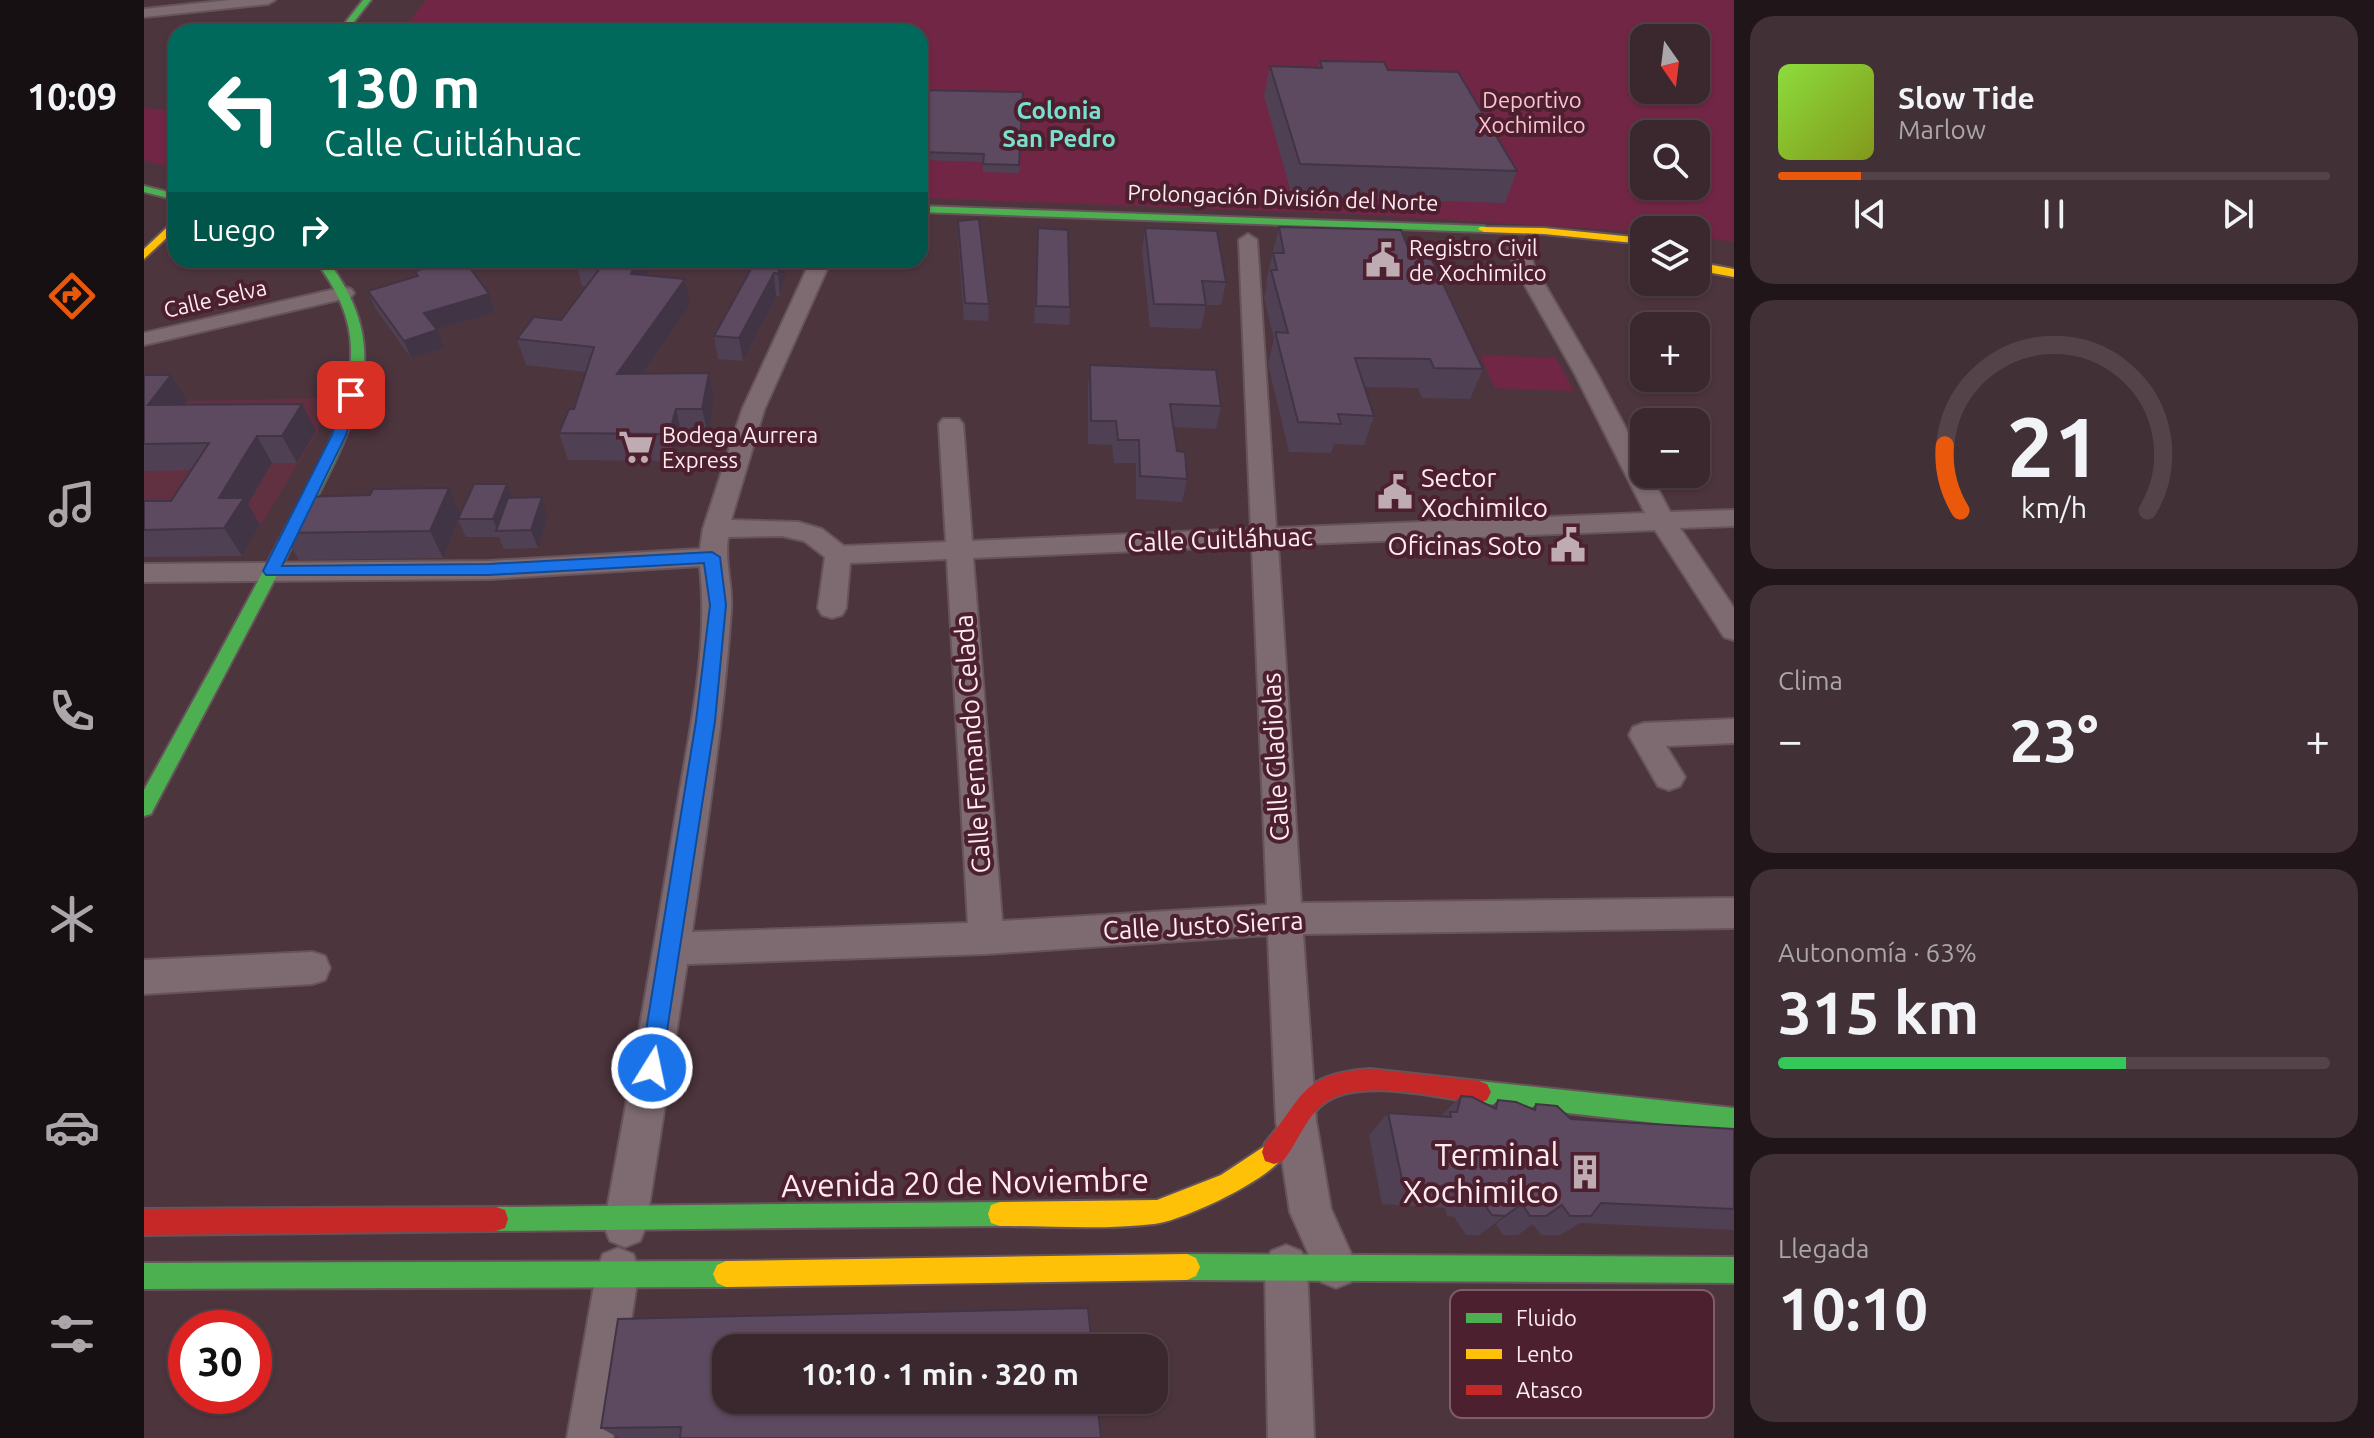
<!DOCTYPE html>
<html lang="es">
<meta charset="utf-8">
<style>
:root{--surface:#3a282e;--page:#413036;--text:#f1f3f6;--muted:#aba6aa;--line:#54444a;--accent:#ea580c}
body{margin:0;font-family:Ubuntu,sans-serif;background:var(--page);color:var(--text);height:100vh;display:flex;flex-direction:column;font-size:30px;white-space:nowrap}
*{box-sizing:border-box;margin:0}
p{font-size:26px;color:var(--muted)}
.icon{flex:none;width:44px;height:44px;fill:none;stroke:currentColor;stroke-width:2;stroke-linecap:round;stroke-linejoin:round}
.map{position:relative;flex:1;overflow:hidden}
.sheet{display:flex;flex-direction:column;gap:16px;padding:16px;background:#201619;width:640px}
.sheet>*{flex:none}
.banner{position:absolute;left:24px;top:24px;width:760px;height:244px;border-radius:24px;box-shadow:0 2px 6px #0004,0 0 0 2px var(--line);background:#00695c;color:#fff;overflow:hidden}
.needle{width:52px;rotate:166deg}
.buttons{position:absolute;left:1486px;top:24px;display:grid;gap:16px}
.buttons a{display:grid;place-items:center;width:80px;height:80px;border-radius:16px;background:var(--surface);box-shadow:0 2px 6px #0004,0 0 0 2px var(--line);font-size:40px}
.speed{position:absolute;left:24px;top:1310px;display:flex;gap:16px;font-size:40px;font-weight:700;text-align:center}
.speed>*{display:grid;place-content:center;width:104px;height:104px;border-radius:50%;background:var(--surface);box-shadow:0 2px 6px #0004,0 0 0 2px var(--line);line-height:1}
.speed .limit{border:12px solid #d22;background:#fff;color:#111}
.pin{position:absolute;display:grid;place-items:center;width:68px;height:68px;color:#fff;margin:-34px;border-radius:16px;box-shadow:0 4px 12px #0006}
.me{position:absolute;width:88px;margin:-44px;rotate:10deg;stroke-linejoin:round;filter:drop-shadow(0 0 6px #0008)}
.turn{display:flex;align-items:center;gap:28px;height:168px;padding:0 24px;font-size:36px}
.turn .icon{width:104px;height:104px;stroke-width:2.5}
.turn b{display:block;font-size:56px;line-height:68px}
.then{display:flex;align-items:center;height:76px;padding:0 24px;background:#0003;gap:16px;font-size:30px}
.big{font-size:60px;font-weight:600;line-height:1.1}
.sheet .card{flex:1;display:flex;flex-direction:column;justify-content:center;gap:12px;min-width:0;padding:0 28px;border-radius:24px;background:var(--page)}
.sheet .dial{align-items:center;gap:0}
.dial svg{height:208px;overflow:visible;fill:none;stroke:var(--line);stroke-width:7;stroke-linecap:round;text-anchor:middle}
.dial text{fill:var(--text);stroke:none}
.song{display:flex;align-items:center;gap:24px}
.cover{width:96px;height:96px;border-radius:12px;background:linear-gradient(135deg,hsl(90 70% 55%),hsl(70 70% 35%))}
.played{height:8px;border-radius:4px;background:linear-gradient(90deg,var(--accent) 15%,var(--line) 15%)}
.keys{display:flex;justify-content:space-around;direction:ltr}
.heat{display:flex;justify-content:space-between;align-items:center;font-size:44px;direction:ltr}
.charge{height:12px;border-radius:6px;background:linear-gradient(90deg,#34c759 63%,var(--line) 0)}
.trip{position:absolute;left:568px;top:1334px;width:456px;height:80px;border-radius:24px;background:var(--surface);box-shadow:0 2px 6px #0004,0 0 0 2px var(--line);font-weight:600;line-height:80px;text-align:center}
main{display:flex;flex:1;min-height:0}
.dock{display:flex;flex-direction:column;width:144px;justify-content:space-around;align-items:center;background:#171012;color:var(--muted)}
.dock .icon{width:56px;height:56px}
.dock .on{color:var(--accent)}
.dock b{font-size:36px;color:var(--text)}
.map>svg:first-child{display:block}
</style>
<main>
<nav class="dock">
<b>10:09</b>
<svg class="icon on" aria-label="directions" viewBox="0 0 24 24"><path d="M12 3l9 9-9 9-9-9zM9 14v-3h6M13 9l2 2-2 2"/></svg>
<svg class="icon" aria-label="music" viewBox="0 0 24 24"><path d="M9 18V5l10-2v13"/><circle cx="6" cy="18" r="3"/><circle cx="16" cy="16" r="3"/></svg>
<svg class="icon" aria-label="phone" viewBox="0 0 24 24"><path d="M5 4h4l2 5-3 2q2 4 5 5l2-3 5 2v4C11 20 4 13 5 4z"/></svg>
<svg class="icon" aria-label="climate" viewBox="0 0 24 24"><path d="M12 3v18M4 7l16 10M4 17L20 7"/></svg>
<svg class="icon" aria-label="car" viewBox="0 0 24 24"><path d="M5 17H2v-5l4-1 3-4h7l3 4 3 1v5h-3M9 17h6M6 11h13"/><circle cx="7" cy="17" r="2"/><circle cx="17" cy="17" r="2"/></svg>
<svg class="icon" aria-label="filters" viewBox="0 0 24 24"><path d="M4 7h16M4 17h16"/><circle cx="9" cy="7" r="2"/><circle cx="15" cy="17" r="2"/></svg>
</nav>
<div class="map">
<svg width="1590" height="1438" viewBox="0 0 1590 1438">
<rect width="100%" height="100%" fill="#4d353e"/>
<!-- built -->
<path fill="#613141" d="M179,398L174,431L98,556L0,557V402Z"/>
<!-- green -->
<g fill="#722645" fill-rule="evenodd">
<path d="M282,0H1590V242L1552,236V230L1500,232L1208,214L776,198V32H257ZM1500,38H1552V90H1500ZM1500,134H1552V186H1500Z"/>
<path d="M0,108L32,111V169L0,160Z"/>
<path d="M1336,355L1412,358L1430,391L1351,388Z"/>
</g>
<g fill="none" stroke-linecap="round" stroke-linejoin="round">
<!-- street casing -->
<g stroke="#66545a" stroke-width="4">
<g id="street">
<path d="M86,0H131L124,4L0,17V9Z"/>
<path d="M1104,234L1113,240L1132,528L1501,513L1431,374L1370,266L1364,248L1374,242L1384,248L1390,266L1453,374L1500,463V474H1506L1526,512L1590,510V526L1536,528L1590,608V640L1580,637L1511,530L1134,545L1157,903L1590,898V928L1159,934L1172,1121L1187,1209L1213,1267L1207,1282L1192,1288L1177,1282L1146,1212L1132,1121L1124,935L842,954L543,964L502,1226L496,1241L481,1247L466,1241L460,1226C485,1089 510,951 532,813C545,733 565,648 556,566L345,579L0,582V564L345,561L556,549L559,529L598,410L667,260H687L620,410L587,520L654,522L678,529L700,546L802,542L795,424L799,419H815L819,424L828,541L1107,529L1095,240ZM638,536L660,541L681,557L674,608L678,615L688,618L698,615L702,608L706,563L803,559L824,923L548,932C563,825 580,718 587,610C589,585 580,562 584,537ZM1108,546L1123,905L858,921L829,558Z"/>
<path d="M200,287L207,289L210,293L207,297L0,345V333Z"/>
<path d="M1590,719V743L1522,746L1541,777L1536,786L1525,790L1514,786L1485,735L1489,727L1500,723Z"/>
<path d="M168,952L181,956L186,968L181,980L168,984L0,994V960Z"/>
<path d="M1142,1245L1157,1251L1163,1266L1170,1438H1124L1121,1266L1127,1251Z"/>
<path d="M474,1248L489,1254L495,1269L469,1438H423L453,1269L459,1254Z"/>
</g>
</g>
<!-- fast casing -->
<g stroke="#66545a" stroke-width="4">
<g id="fast">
<path d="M219,0H227L202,32H194Z"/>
<path d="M0,186L32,194V200L0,192Z"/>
<path d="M776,206L1340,226L1346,229L1340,232L776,212Z"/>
<path d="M171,260H183C207,291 223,327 220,366C214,429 178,485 151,540C104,632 55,723 7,814L0,816V790C46,707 92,624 136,539C165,482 206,421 207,354C208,318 192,288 171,260Z"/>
<path d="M1335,1081L1590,1108V1132L1335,1103L1327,1100L1323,1092L1327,1084Z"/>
<path d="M856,1202L865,1205L868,1214L865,1223L856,1226L352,1231L343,1228L340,1219L343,1210L352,1207Z"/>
<path d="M1043,1254L1590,1257V1283L1043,1280L1034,1276L1030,1267L1034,1258Z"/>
<path d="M582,1261L591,1265L595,1274L591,1283L582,1287L0,1289V1263Z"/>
</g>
</g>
<!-- slow casing -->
<g stroke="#66545a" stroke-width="4">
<g id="slow">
<path d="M32,219V229L0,259V249Z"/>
<path d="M1336,227L1400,228L1500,238V244L1400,234L1340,232L1334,229Z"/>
<path d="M1552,262L1590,269V277L1552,270Z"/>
<path d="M1130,1140L1139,1143L1142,1152C1131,1178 1038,1221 1010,1224C960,1230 907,1226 856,1226L847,1223L844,1214L847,1205L856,1202L1013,1200L1077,1175Z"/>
<path d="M1043,1254L1052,1258L1056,1267L1052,1276L1043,1280L582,1287L573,1283L569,1274L573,1265L582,1261Z"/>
</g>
</g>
<!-- jam casing -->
<g stroke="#66545a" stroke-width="4">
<g id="jam">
<path d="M1226,1069L1335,1081L1343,1084L1347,1092L1343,1100L1335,1103C1295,1098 1211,1076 1178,1105C1161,1119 1153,1144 1139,1161L1130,1164L1121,1161L1118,1152L1121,1143C1161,1097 1155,1074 1226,1069Z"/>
<path d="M352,1207L361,1210L364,1219L361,1228L352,1231L0,1235V1209Z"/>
</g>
</g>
<!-- street -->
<use href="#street" fill="#7d6b71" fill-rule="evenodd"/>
<!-- fast -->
<use href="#fast" fill="#4caf50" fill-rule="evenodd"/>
<!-- slow -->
<use href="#slow" fill="#ffc107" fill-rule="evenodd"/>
<!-- jam -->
<use href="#jam" fill="#c62828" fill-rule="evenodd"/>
</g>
<!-- wall -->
<g fill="#504053">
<path d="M1176,61L1244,70L1373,171L1361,203L1148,196L1120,96L1126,66L1174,68Z"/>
<path d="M776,90L879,92L875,173L839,172V162L776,160Z"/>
<path d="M814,221L845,304L844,321L820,320L814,238Z"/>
<path d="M1135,227L1268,258L1339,369L1326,399L1278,398L1274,388L1221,387L1230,416L1220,445L1190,444L1187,453L1145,452L1124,364L1130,339L1120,298L1123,285L1122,281Z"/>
<path d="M894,228L926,307L925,325L890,323Z"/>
<path d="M1001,228L1082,282L1077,305H1062L1057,329L1006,327L998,251Z"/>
<path d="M431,260H509L503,276L546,305L499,374L565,373L570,399L564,435L538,436L531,461L424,460L415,433L430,409L442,372L382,365L373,339L417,320L442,286H438Z"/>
<path d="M612,260H645L636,296H632L599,361L574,359L570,336Z"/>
<path d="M271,271L345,294L351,312L292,329L300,348L267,358L231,308L224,291L273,276Z"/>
<path d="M946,365L1077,406L1072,429L1030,427L1033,451L1043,479L1038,502L992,499V463H970L968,445L944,444V388Z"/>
<path d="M0,375L43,401L41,404L172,431L153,463H128L117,482L104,504L116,525L98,556L0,557V501H27L47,470L0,471Z"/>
<path d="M369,497L404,515L394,548L360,549L355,537H322L314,520L299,558L155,560L139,533L316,515Z"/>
<path d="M1317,1096L1347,1107L1354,1100L1388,1108L1392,1104L1427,1119L1590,1129V1230L1436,1223L1416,1235H1397L1389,1224L1374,1235H1359L1352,1224L1335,1235H1322L1310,1217L1303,1216L1301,1208L1238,1204L1225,1135L1244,1113L1297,1116Z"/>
<path d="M474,1319L957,1438H475L457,1428Z"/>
</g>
<!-- shaded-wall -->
<g fill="#413444">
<path d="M493,260H509L493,300L487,274Z"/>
<path d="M637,260H645L636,296L634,274Z"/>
<path d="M630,273L632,296L599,361L595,338Z"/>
<path d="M541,279L546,305L480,401L473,374Z"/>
<path d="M345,294L351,312L286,331L280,313Z"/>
<path d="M293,330L300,348L267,358L260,341Z"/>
<path d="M565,373L570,399L564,435L558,409Z"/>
<path d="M27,375L43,401L21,432L4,405Z"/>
<path d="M158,404L172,431L153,463L138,436Z"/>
<path d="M532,409L538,436L531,461L525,434Z"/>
<path d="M113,436L128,463L104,504L116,525L98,556L80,528L75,498Z"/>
<path d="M363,484L370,502L354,531L349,519Z"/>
<path d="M305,488L316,515L299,558L286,531Z"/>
<path d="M398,497L404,515L394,548L387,530Z"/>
<path d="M1378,1204L1352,1224L1335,1235L1361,1216Z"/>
</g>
<!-- building -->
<g fill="#5d4a61" stroke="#413444" stroke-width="2">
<path d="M1176,61L1240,62L1244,70L1314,72L1373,171L1156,164L1126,66L1178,68Z"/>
<path d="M776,90L879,92L875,165L839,164L840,154L776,152Z"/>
<path d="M835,219L845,304L821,303L814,221Z"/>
<path d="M1135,227L1257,230L1268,258H1287L1339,369L1290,368L1286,359L1211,358L1230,416L1194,414L1197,424L1154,422L1132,335V332L1144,333L1127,270H1133L1129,253H1140Z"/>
<path d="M894,228L924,230L926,307L892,306Z"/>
<path d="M1001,228L1073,231L1082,282L1058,281L1062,305L1010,304Z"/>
<path d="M312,260H320L345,294L280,313L293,330L260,341L224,291L274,276L271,271Z"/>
<path d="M431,260H493L487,274L541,279L473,374L565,373L558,409H532L525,434L415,433L425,409H430L450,347L373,339L390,317L417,320L460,263Z"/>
<path d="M612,260H637L634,274L630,273L595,338L570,336Z"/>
<path d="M946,365L1072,370L1077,406L1026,404L1033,451L1041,452L1043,479L996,476L995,440H974L972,421H947Z"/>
<path d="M0,375H27L4,405L158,404L138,436H113L101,455L75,498H100L80,528L0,530V501H27L65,443L0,444Z"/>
<path d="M330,484H363L349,519H314Z"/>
<path d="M305,488L286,531L139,533L158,497L226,495L229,489Z"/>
<path d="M398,497L387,530L352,531L364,498Z"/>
<path d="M1317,1096L1328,1097L1352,1109L1354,1100L1372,1102L1391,1110L1392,1104L1413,1106L1427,1119L1590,1129V1209L1457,1203L1447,1216H1426L1418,1205L1402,1216H1386L1378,1204L1361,1216L1348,1215L1335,1197H1327L1325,1188L1259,1184L1244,1113L1307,1117L1306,1112H1313Z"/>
<path d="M944,1308L948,1348H582V1400H953L957,1438H536L537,1427L457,1428L474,1319Z"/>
</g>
<!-- route -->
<path fill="#1a73e8" stroke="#114b97" stroke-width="2" d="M207,391L213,395L202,435L138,566L345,564L568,552L576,557L582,605L571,721L516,1076L508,1079L500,1076L496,1068L552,721L566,605L560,563L345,575H122L119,571L188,435L200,395Z"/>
<!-- icons -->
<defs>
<g id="civic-bare" transform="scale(2.76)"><path d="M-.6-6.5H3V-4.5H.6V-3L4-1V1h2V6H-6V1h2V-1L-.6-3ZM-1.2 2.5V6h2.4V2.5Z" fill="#bfabb2" stroke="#4c202f" stroke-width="2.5" paint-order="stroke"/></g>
<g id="supermarket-bare" transform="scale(2.76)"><path d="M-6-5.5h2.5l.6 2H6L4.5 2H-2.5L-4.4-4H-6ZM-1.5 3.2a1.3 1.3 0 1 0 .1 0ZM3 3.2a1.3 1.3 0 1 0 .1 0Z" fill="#bfabb2" stroke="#4c202f" stroke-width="2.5" paint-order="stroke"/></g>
<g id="building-bare" transform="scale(2.76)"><path d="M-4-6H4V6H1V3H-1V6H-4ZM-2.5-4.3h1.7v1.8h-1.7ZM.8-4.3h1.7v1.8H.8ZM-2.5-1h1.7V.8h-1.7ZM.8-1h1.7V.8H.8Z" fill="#bfabb2" stroke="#4c202f" stroke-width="2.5" paint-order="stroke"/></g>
</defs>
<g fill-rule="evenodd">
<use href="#civic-bare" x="1239" y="260"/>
<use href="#supermarket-bare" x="492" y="447"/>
<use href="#civic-bare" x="1251" y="492"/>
<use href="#civic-bare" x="1424" y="545"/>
<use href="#building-bare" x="1441" y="1172"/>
</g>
<g text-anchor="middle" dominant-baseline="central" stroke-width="8" stroke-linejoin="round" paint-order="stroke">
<!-- far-park labels -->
<g font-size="22" fill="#fec2d3" stroke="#4c202f">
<text x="1388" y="99">Deportivo<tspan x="1388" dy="25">Xochimilco</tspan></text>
</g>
<!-- far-street labels -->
<g font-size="22" fill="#fdebf0" stroke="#4c202f">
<text transform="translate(1139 197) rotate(2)">Prolongación División del Norte</text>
<text transform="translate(71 298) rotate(-13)">Calle Selva</text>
</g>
<!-- far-poi labels -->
<g font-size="22" fill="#fdebf0" stroke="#4c202f" text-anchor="start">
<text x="1265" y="247">Registro Civil<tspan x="1265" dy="25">de Xochimilco</tspan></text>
<text x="518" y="434">Bodega Aurrera<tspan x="518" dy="25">Express</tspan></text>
</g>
<!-- far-neighbourhood labels -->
<g font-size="24" font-weight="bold" fill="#7ae0cd" stroke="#4c202f">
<text x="915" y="110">Colonia<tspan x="915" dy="28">San Pedro</tspan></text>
</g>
<!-- poi labels -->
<g font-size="26" fill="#fdebf0" stroke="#4c202f" text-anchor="start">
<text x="1277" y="477">Sector<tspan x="1277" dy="30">Xochimilco</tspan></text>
<text x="1398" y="545" text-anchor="end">Oficinas Soto</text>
</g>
<!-- street labels -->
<g font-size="26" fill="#fdebf0" stroke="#4c202f">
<text transform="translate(1076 539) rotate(-2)">Calle Cuitláhuac</text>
<text transform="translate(828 744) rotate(-94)">Calle Fernando Celada</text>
<text transform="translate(1131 757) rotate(-93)">Calle Gladiolas</text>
<text transform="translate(1059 925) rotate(-3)">Calle Justo Sierra</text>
</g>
<!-- near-poi labels -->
<g font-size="32" fill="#fdebf0" stroke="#4c202f" text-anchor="end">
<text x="1415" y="1154">Terminal<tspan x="1415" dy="37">Xochimilco</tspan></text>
</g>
<!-- near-street labels -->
<g font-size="32" fill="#fdebf0" stroke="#4c202f">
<text transform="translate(821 1182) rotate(-1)">Avenida 20 de Noviembre</text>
</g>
</g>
<!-- legend -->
<rect x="1306" y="1290" width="264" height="128" rx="12" fill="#4c202f" stroke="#815d69" stroke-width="2"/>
<rect x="1322" y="1313" width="36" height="10" fill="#4caf50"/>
<rect x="1322" y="1349" width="36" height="10" fill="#ffc107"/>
<rect x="1322" y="1385" width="36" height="10" fill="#c62828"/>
<g font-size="22" fill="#fdebf0">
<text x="1372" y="1326">Fluido</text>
<text x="1372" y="1362">Lento</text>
<text x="1372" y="1398">Atasco</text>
</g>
</svg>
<div class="buttons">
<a><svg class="needle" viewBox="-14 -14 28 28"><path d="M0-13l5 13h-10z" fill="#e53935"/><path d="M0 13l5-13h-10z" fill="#aba6aa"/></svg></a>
<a><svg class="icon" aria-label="search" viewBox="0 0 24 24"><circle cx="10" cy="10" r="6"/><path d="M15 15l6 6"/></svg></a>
<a><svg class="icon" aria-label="layers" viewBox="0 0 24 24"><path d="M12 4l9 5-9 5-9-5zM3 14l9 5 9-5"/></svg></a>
<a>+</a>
<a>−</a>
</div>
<div class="speed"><div class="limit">30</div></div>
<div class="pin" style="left:207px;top:395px;background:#d93025"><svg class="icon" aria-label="arrive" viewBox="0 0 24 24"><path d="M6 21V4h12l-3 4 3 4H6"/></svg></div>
<svg class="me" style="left:508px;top:1068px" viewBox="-20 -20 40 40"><circle r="17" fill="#1a73e8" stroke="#fff" stroke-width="3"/><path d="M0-11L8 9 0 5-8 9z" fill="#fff"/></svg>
<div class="trip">10:10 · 1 min · 320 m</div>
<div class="banner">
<div class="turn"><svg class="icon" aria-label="left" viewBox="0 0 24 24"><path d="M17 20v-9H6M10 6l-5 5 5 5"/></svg><div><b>130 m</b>Calle Cuitláhuac</div></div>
<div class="then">Luego<svg class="icon" aria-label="right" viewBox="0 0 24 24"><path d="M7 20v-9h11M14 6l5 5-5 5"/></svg></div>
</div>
</div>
<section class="sheet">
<div class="card">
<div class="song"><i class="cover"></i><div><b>Slow Tide</b><p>Marlow</p></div></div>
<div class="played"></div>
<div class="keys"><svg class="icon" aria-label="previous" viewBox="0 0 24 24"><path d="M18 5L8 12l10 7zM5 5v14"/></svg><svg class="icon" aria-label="pause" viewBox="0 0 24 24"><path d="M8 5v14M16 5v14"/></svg><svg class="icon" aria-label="next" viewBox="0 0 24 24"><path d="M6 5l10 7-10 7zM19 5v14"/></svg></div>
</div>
<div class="card dial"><svg viewBox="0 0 100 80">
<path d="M14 69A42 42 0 1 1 86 69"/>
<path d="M14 69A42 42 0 0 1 8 44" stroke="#ea580c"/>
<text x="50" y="56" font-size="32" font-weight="700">21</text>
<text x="50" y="72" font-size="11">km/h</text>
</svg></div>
<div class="card"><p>Clima</p>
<div class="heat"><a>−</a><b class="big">23°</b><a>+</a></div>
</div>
<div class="card"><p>Autonomía · 63%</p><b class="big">315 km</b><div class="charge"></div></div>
<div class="card"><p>Llegada</p><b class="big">10:10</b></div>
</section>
</main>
